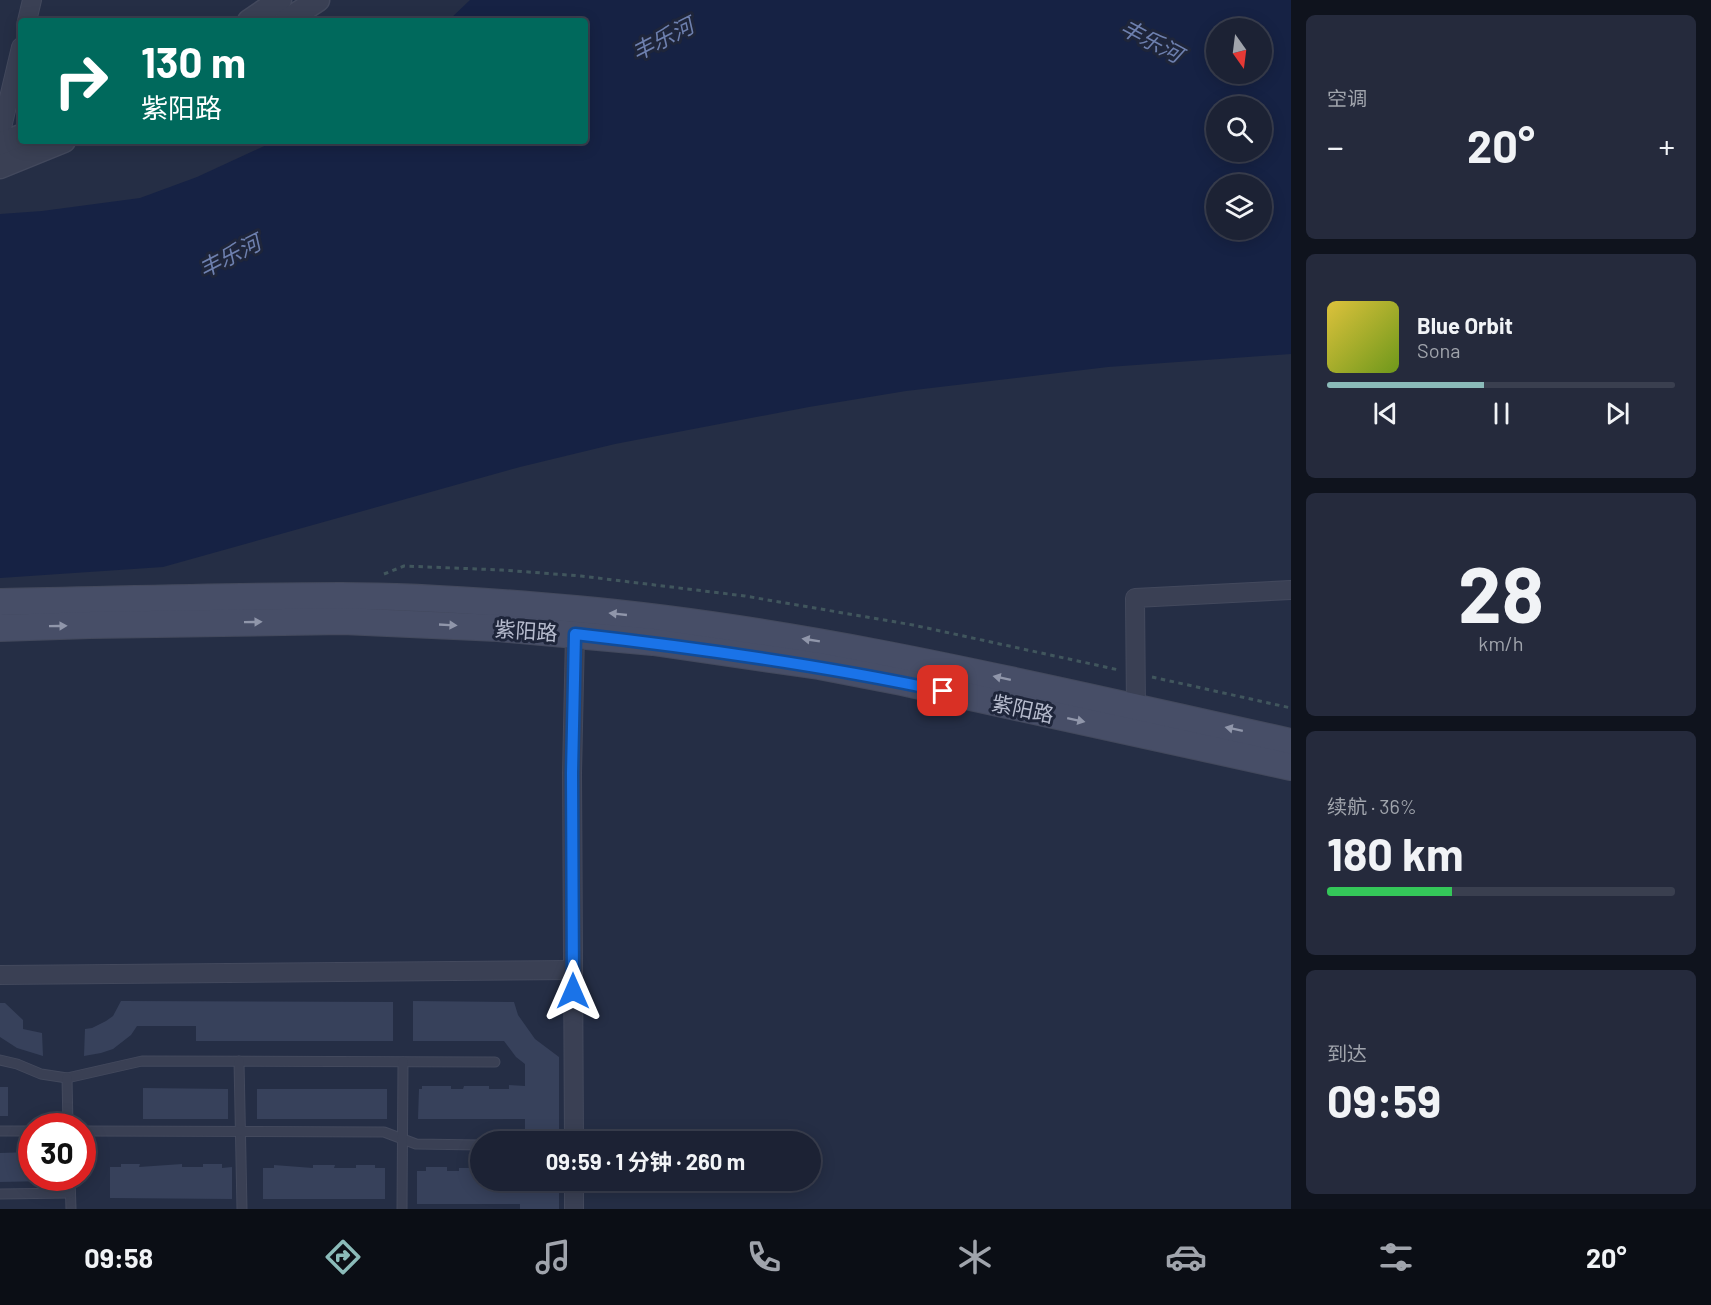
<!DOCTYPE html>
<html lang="zh">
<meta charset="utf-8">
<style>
:root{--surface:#1c2234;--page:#252a3c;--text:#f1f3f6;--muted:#a0a4ac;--line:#3a3f4f;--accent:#8bbbb9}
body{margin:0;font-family:Barlow,"Noto Sans SC",sans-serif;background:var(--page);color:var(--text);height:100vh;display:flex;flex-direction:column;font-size:22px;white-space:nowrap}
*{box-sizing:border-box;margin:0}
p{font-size:20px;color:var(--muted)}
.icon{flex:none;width:33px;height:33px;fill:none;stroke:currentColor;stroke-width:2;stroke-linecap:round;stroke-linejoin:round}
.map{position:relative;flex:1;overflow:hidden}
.side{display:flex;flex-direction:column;gap:15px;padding:15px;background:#0f131d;width:420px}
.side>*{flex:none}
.hud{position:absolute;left:18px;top:18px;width:570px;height:126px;border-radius:6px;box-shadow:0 3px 15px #0003,0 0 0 2px var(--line);background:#00695c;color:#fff;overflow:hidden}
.needle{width:39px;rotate:166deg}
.fabs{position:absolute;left:1206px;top:18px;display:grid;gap:12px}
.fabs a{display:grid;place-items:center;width:66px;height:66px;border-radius:50%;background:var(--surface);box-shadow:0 3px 15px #0003,0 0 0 2px var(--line);font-size:30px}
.speed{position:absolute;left:18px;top:1113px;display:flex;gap:12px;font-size:30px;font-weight:700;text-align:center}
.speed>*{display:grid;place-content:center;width:78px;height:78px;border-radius:50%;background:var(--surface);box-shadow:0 3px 15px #0003,0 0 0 2px var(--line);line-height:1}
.speed .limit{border:9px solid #d22;background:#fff;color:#111}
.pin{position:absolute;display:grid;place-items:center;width:51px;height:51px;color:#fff;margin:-26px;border-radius:12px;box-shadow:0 3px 9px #0006}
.me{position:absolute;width:66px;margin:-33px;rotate:0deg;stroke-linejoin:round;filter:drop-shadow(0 0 4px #0008)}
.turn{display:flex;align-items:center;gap:21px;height:126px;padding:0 24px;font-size:27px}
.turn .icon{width:78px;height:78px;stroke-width:2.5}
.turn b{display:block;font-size:42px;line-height:51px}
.big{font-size:45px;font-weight:700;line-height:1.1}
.side .tile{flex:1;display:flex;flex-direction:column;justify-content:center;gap:9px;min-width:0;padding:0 21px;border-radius:9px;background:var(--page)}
.side .dial{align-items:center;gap:0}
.dial b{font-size:78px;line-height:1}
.song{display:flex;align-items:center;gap:18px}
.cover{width:72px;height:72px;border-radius:9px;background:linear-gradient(135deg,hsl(50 70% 55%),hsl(80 70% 35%))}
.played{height:6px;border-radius:3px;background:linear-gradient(90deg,var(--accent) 45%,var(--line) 45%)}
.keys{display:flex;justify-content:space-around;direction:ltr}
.heat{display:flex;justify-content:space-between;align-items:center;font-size:33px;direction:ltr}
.charge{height:9px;border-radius:4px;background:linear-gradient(90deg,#34c759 36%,var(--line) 0)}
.trip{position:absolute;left:470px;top:1131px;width:351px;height:60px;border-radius:30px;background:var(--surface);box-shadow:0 3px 15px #0003,0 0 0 2px var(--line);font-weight:700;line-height:60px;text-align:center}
.tab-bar{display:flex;height:96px;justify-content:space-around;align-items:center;background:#0b0e15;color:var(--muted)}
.tab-bar .icon{width:42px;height:42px}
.tab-bar .current{color:var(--accent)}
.tab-bar b{font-size:27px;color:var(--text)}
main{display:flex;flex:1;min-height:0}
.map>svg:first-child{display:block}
</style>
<main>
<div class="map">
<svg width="1291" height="1209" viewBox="0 0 1291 1209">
<rect width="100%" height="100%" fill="#252e45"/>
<!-- water -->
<path fill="#162244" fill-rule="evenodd" d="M470,0H1291V354L1108,367L906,391L809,407L615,444L520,467L163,567L0,578V214L42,211L140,198L197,177L275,141H585V21H448ZM1216,28H1262V74H1216ZM1216,106H1262V152H1216ZM1216,184H1262V230H1216Z"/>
<!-- building -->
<g fill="#37415b">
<path d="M121,1001L393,1002V1041H196V1026H137L131,1035L113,1049L101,1053L84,1056L85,1029L92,1028L106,1021L113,1016Z"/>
<path d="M413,1001L514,1002L518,1015L535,1039L559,1057V1142H525V1119H418L419,1089H422V1086H451V1089H463L464,1086H489V1089H509V1085L525,1086V1064L516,1057L504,1041H413Z"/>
<path d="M0,1003H5L23,1020V1029L42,1033L43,1056L17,1048L0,1037Z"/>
<rect x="0" y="1087" width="8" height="29"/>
<path d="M143,1088L228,1089V1119H143Z"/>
<rect x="257" y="1089" width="130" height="30"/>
<path d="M32,1152V1178H47V1181L0,1182V1153Z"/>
<path d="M121,1164H140L139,1167L182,1164V1167H203V1164H222V1168L232,1167V1199L110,1198V1167H121Z"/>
<path d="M274,1165L313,1168V1165H335L334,1168H356V1165H375V1168H385V1199H263V1168H274Z"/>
<path d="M426,1167H447V1171H459V1168H480V1180H559V1209H520V1204H417V1171H426Z"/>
</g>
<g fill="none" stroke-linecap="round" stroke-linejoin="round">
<!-- service casing -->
<g stroke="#43495d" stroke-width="11">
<g id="service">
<path d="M0,1060L17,1064L41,1074L67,1078L142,1061L495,1062"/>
<path d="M239,1061L242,1209"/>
<path d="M67,1078L68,1126"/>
<path d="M0,1131H32"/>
<path d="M82,1131L384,1132L416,1144L480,1145"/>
<path d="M70,1178L71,1209"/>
<path d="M0,1194L70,1193"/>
<path d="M402,1209L403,1062"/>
</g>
</g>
<!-- minor casing -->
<g stroke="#43495d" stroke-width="20">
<g id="minor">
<path d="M27,21L32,0"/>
<path d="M0,136L21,47"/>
<path d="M1136,708L1135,598L1291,590"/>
<path d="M0,975L573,970"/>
<path d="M574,1142L572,773L575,634"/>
<path d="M574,1180V1209"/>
</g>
</g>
<!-- tertiary casing -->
<g stroke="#43495d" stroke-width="25">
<g id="tertiary">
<path d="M249,21L280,0"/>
<path d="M286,21L318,0"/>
<path d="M0,144L21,136"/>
<path d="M0,167L64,141"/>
</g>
</g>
<!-- secondary casing -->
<g stroke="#43495d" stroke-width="28">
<g id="secondary">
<path d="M0,602C114,600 227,596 341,596C419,596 498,602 576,609C818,631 1054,690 1291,742"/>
<path d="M0,628L90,625L343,621L498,628L653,642L819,666L902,682L1291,767"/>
</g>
</g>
<!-- path -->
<g stroke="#41565d" stroke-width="3" stroke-dasharray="4.5 4.5" stroke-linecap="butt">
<path d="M384,574L404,566L502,570L581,576L745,596L913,625L1119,670"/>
<path d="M1152,677L1291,708"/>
</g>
<!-- service -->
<use href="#service" stroke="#3a4054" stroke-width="9"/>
<!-- minor -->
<use href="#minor" stroke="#3a4054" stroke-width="18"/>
<!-- tertiary -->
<use href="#tertiary" stroke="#3a4054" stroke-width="22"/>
<!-- secondary -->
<use href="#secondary" stroke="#474e67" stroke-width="26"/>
</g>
<!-- one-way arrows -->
<defs><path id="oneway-solid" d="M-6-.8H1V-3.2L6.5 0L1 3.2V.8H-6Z" transform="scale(1.5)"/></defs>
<g fill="#9096aa">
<use href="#oneway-solid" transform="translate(618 614) rotate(-174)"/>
<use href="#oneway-solid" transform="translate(253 622) rotate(-1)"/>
<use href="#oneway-solid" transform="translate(448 625) rotate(3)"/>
<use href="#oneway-solid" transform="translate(58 626) rotate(-1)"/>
<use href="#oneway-solid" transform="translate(811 640) rotate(-171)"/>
<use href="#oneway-solid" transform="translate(1002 678) rotate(-168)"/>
<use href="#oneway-solid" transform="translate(1076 720) rotate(12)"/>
<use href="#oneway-solid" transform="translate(1234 729) rotate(-168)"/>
</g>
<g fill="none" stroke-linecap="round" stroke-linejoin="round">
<!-- route casing -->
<g stroke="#114b97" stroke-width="15">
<path id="route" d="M573,991L572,773L575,634C699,648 821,665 943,691"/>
</g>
<!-- route -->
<use href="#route" stroke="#1a73e8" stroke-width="10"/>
</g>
<g text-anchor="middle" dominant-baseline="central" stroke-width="6" stroke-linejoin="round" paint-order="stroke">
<!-- street labels -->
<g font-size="21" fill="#b7bcce" stroke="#1e253a">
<text transform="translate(526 630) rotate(4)">紫阳路</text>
<text transform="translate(1023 708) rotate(12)">紫阳路</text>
</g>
<!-- water labels -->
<g font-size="22" font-style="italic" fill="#6e80af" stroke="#1e253a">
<text transform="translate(662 38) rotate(-27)">丰乐河</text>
<text transform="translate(1152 40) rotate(28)">丰乐河</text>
<text transform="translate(229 255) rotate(-27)">丰乐河</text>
</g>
</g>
</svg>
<div class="fabs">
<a><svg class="needle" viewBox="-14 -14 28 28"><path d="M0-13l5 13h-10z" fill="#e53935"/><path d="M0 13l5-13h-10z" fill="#a0a4ac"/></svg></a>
<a><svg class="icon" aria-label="search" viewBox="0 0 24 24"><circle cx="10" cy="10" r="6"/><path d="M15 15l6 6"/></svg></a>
<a><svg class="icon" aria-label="layers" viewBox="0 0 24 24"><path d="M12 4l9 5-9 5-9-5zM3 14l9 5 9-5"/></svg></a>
</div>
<div class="speed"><div class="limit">30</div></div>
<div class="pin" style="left:943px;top:691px;background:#d93025"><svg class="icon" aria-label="arrive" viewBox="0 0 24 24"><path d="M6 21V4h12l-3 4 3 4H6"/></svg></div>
<svg class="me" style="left:573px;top:991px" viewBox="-20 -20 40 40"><path d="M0-17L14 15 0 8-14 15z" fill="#1a73e8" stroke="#fff" stroke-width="4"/></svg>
<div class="trip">09:59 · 1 分钟 · 260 m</div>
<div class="hud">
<div class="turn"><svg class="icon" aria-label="right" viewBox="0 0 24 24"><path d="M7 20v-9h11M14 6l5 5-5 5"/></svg><div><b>130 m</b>紫阳路</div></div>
</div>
</div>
<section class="side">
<div class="tile"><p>空调</p>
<div class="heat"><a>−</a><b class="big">20°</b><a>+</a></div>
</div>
<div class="tile">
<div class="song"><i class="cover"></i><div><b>Blue Orbit</b><p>Sona</p></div></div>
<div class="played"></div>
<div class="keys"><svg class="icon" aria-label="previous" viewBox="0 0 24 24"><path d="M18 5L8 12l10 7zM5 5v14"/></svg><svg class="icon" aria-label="pause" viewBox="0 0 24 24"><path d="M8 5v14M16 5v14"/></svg><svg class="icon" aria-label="next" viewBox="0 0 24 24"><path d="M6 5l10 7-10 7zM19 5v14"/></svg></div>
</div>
<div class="tile dial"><b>28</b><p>km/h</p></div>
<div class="tile"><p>续航 · 36%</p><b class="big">180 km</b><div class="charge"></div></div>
<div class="tile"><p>到达</p><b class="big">09:59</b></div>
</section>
</main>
<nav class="tab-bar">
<b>09:58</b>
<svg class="icon current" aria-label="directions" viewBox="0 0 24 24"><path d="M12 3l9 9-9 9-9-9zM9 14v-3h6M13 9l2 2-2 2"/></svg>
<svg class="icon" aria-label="music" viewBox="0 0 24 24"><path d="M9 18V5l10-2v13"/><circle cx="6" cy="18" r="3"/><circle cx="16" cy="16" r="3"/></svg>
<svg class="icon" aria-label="phone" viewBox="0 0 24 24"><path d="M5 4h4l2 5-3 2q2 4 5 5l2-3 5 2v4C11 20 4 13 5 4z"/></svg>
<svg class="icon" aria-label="climate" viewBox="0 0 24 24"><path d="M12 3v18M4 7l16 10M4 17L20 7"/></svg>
<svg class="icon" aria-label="car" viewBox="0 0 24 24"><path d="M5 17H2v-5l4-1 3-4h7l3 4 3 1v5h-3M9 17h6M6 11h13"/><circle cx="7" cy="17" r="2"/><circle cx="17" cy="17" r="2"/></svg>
<svg class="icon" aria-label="filters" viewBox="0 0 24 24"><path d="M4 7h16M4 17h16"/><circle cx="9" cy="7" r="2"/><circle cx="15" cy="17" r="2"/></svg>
<b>20°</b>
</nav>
